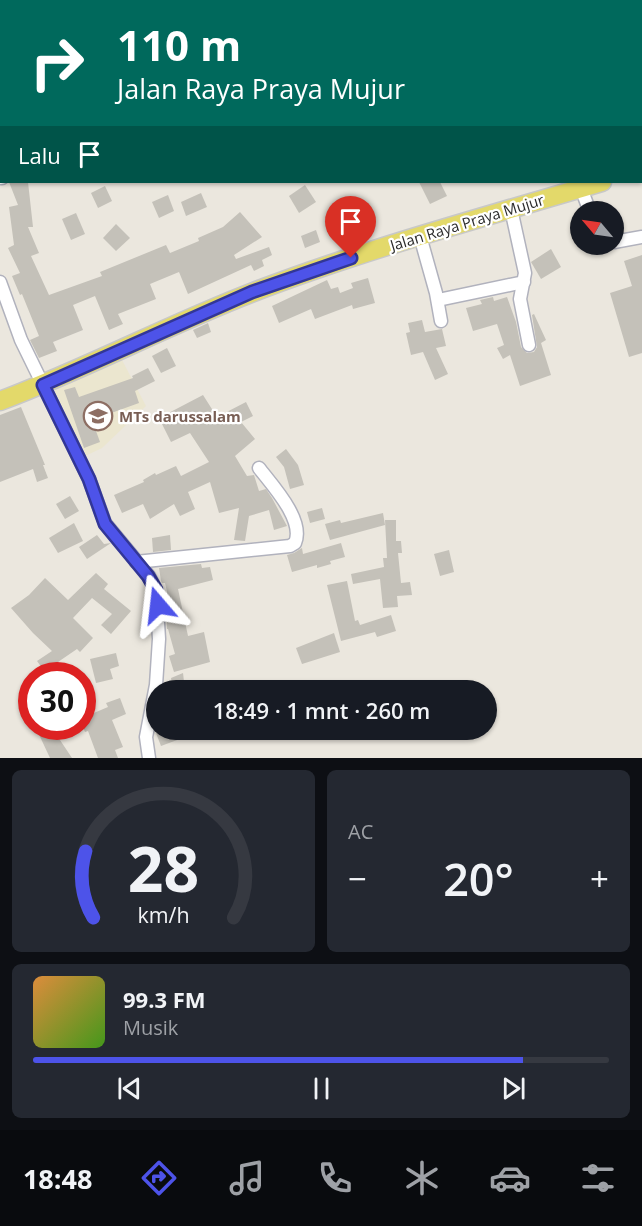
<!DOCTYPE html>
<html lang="id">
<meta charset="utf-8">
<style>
:root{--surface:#171b24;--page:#242831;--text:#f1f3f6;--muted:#9ea1a6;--line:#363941;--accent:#4d53e9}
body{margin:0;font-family:"Open Sans",sans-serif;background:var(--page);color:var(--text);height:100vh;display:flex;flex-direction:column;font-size:22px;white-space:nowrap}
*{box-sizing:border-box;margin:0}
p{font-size:20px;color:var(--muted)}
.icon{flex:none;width:33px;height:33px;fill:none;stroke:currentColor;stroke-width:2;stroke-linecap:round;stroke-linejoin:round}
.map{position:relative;height:758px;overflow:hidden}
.panel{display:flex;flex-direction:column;gap:12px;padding:12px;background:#0d0f14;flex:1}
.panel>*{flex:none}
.banner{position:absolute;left:0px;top:0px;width:642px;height:183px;box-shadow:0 2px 4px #0004;background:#00695c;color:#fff;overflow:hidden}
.needle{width:39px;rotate:299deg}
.buttons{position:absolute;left:570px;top:201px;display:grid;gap:12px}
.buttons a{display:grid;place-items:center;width:54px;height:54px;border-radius:50%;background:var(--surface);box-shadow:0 2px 4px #0004;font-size:30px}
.speed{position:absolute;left:18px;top:662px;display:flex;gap:12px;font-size:30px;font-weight:700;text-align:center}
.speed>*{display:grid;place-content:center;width:78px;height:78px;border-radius:50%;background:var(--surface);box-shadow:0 2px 4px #0004;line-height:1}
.speed .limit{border:9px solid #d22;background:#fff;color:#111}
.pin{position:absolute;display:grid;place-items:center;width:51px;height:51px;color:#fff;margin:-62px -26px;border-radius:50% 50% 50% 0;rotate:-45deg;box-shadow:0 0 6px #0007}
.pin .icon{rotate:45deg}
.me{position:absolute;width:66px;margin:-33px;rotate:343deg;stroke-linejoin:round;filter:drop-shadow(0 0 4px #0008)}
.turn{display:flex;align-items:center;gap:21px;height:126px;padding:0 18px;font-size:27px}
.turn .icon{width:78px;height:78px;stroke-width:2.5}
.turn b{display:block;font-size:42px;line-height:51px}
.then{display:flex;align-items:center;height:57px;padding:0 18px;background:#0003;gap:12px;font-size:22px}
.big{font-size:45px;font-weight:600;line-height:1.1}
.panel .card{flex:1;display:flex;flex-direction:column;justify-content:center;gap:9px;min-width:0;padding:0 21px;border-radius:9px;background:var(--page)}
.panel .dial{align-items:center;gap:0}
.dial svg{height:156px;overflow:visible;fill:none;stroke:var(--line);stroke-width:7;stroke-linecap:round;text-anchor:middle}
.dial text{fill:var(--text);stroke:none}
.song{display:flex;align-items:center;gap:18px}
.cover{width:72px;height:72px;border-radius:9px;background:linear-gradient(135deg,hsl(30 70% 55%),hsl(100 70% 35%))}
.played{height:6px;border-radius:3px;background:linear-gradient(90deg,var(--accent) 85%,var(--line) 85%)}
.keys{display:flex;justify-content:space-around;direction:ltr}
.heat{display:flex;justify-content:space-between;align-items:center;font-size:33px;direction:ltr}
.panel .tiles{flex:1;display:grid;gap:12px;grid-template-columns:1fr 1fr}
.card:last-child{grid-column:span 2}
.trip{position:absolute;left:146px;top:680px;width:351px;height:60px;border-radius:30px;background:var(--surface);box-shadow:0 2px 4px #0004;font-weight:600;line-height:60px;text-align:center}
.dock{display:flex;height:96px;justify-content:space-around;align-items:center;background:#090b0e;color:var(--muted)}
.dock .icon{width:42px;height:42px}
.dock .current{color:var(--accent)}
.dock b{font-size:27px;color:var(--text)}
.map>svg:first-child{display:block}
</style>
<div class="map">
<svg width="642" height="758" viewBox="0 0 642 758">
<rect width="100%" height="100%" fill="#ebe7de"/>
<!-- education -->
<path fill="#ebe6cf" d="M122,360L146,406L102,448L81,458L57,401L54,388Z"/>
<!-- building -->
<g fill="#c4c1b9">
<path d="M9,182H28L33,227H28L39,253L31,256L49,295L102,276L100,272L166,245L170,253L199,241L198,238L223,227L240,212L262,237L234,255L236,259L269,247L272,255L262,260L264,266L254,271L251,265L188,294L179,272L150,284L156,299L118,314L123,324L109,330L95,296L73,305L83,330L53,342L57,351L39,358L30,340L39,336L22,294L20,295L12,276L20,273L8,248L14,245L9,207L18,205Z"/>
<path d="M419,182H440L447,196L430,204Z"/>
<path d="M305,185L316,202L299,213L289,196Z"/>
<path d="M105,186L112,201L98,208L91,193Z"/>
<path d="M201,193L207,207L186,216L181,202Z"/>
<path d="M168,195L174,211L159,218L152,202Z"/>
<path d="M76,213L85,234L71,240L62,219Z"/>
<path d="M116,224L130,238L116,251L103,238Z"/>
<path d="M316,230L320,242L305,248L301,236Z"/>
<path d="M551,249L561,267L541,279L531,262Z"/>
<path d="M642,255V353L629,357L610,293L632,286L624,261Z"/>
<path d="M368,278L375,303L353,309L352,305L315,319L311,309L279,323L272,306L327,280L331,289L338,287L340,293L353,288L351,283Z"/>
<path d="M493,297L494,301L507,297L516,322L521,347L527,353L534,352L537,347L532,315L534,314L546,340L541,343L551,375L520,386L510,355L503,359L497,348L504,345L497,324L473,331L466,308L482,304L480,300Z"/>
<path d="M422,320L425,332L442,329L446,346L436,348L448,374L435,380L423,352L411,355L406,333L410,332L408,323Z"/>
<path d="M208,323L211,332L197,338L193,330Z"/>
<path d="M167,348L176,366L161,373L152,356Z"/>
<path d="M148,368L155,381L135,391L139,403L92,420L100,442L84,448L64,390L75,387L79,397L133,378L132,376Z"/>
<path d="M203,395L217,417L246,402L253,416L241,422L255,439L235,456L247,476L254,475L259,491L266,489L272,498L287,526L274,530L269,510L249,516L245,541L234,540L239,508L219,513L210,482L188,492L195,509L180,516L174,504L150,519L143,504L122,513L114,495L144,482L143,480L155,473L156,475L176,466L181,476L209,462L190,433L171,442L159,418Z"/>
<path d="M21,407L45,465H43L48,478L37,482L33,469L0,482V415Z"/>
<path d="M286,449L298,465L304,485L290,489L284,467L276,457Z"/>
<path d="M70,496L79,511L65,519L56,504Z"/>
<path d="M322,508L325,519L310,523L307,512Z"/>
<path d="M383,513L385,525L330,540L325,524L340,520L341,523Z"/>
<path d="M385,520H396V541H401L402,553H398L401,583L410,582L412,595L397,596L398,607L383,608L380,579L353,584L351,574L384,567L383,558H387Z"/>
<path d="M74,523L83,541L58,553L49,538Z"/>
<path d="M97,535L104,544L111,543L87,559L79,547Z"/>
<path d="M170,535L171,550L153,552L152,538Z"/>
<path d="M341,543L345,557L330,561L331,564L317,568V565L292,572L287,555L294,553L302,548L303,554Z"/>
<path d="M449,550L454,572L440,576L434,554Z"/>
<path d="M201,564L202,568L210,567L213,580L178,589L188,636L204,632L210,662L174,672L169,656L175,654L168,629H167L166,610L171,609L165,583H162L161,581L159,568Z"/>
<path d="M96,573L108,584L104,589L131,611L111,634L101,625L112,614L92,598L73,618L93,638L80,652L77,649L58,662L64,670L59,675H47L37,661L52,651L33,633L11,608L29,595L45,578L68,600Z"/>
<path d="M347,581L355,621L358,620L360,625L391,615L396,631L377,637L375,632L341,641L327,585Z"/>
<path d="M334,633L340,652L302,664L296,648Z"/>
<path d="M116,653L119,666L110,669L113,679L96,683L90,659Z"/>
<path d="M183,673L185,690H173L171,678Z"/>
<path d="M120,698L126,714L112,720L123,747L115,750L118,758H98L88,731L85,732L82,725V718L108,707L106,703Z"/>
<path d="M35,726H76L58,737L72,758H50Z"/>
<path d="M167,729H203L204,730L161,746L156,733Z"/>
</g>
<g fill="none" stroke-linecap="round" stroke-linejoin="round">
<!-- minor casing -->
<g stroke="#b1b2bd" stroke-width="15">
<g id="minor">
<path d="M28,2L29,0"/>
<path d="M0,26L2,25"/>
<path d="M0,178H2"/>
<path d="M581,188L590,212"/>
<path d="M511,209L525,273L520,299L529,345"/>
<path d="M420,236L436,293L441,321"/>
<path d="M614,242L642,237"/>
<path d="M0,282L21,340L89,479L105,523L149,576L156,590L159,639L156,685L146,737L149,758"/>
<path d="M438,300L524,282"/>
<path d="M136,562L290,546L295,543C305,520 272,485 259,468"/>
</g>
</g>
<!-- primary casing -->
<g stroke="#c8c8c8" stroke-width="21">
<g id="primary">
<path d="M640,170L642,169"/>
<path d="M0,401C85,369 166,326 251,293C365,249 485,217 602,182"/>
</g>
</g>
<!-- minor -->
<use href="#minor" stroke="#fff" stroke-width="12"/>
<!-- primary -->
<use href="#primary" stroke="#e3d96a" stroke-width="18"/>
</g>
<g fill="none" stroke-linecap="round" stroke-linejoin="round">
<!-- route casing -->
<g stroke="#323697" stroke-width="15">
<path id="route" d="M158,605L156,590L148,576L105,524L89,479L43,385L252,292L351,258"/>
</g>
<!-- route -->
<use href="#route" stroke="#4d53e9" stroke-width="10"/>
</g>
<!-- icons -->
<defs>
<g id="school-ring" transform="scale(1.5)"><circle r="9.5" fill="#fff" stroke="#8d6e63" stroke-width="1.5"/><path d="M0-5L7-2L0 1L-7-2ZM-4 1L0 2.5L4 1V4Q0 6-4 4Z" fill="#8d6e63"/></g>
</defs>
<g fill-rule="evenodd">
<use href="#school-ring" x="98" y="416"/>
</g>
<g text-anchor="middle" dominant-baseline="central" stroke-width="4.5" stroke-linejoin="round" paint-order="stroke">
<!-- street labels -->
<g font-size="15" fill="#2a2a2a" stroke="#fff">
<text transform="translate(467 222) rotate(-17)">Jalan Raya Praya Mujur</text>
</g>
<!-- education labels -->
<g font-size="15" font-weight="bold" fill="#785e54" stroke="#fff" text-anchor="start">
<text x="119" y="416">MTs darussalam</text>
</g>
</g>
</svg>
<div class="buttons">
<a><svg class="needle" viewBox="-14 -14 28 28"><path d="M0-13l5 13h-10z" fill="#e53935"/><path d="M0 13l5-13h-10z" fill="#9ea1a6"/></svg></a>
</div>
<div class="speed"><div class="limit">30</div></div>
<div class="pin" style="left:351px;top:258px;background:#d93025"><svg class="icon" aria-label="arrive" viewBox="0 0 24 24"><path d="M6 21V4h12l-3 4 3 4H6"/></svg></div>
<svg class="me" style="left:158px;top:605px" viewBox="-20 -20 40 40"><path d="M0-17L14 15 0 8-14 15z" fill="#4d53e9" stroke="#fff" stroke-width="4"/></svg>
<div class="trip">18:49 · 1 mnt · 260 m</div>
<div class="banner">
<div class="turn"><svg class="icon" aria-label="right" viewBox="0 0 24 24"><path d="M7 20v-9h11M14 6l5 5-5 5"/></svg><div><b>110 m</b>Jalan Raya Praya Mujur</div></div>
<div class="then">Lalu<svg class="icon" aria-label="arrive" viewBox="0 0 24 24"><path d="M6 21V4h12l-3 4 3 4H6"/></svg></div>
</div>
</div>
<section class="panel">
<div class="tiles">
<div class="card dial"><svg viewBox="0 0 100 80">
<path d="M14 69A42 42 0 1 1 86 69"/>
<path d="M14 69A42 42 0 0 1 10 35" stroke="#4d53e9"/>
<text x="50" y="56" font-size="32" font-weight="700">28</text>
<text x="50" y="72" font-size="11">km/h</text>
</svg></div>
<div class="card"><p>AC</p>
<div class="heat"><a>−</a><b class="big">20°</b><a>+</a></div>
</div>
<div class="card">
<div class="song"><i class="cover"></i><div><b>99.3 FM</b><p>Musik</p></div></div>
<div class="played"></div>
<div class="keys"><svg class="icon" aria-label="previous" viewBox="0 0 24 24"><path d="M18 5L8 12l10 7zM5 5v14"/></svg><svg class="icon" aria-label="pause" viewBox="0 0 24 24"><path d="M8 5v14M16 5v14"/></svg><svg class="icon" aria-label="next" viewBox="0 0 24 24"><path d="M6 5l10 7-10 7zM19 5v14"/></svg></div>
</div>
</div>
</section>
<nav class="dock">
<b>18:48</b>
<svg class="icon current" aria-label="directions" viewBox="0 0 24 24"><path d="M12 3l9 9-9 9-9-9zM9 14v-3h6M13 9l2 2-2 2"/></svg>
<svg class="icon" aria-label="music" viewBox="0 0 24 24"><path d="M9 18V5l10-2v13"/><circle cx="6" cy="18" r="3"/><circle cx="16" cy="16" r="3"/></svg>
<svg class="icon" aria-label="phone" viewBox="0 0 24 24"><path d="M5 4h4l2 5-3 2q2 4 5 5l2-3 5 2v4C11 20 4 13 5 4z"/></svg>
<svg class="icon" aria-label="climate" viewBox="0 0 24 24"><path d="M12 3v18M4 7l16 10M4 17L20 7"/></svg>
<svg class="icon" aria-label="car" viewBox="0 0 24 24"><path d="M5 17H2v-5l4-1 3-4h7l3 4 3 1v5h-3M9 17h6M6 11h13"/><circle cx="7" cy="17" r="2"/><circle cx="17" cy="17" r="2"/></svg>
<svg class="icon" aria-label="filters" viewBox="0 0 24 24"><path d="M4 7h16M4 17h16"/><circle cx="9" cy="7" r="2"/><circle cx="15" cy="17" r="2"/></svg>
</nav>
